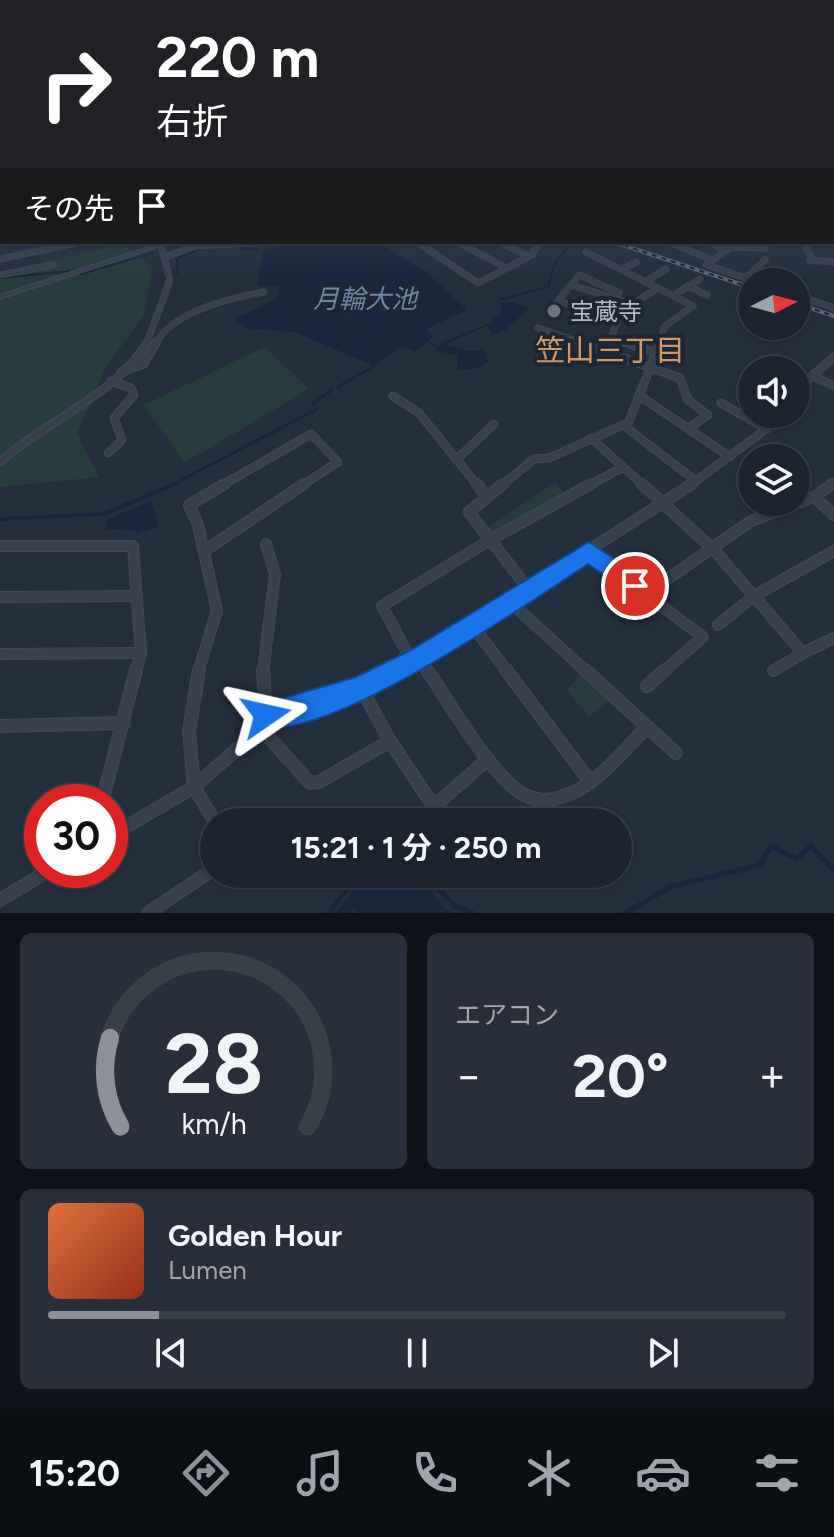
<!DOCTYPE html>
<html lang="ja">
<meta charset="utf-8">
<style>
:root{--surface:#1b232e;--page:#282f3a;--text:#f1f3f6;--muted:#a0a4aa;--line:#39404a;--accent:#8c9099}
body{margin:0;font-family:Figtree,"Noto Sans JP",sans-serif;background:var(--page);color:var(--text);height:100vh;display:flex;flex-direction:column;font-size:30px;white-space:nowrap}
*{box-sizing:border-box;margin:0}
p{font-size:26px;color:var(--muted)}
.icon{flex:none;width:44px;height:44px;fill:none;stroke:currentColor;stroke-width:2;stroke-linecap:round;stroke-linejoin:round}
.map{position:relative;height:913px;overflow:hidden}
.panel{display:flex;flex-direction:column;gap:20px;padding:20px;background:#0f1319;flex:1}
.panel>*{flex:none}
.banner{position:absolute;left:0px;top:0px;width:834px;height:244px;box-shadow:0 2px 6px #0004,0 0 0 2px var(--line);background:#202124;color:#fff;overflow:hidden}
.needle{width:52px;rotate:84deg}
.buttons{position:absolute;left:738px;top:268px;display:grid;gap:16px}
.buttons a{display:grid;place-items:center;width:72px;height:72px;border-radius:50%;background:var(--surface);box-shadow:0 2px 6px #0004,0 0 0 2px var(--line);font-size:40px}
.speed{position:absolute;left:24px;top:784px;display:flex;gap:16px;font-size:40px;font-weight:700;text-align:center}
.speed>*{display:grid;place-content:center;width:104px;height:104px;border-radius:50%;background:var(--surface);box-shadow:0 2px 6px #0004,0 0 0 2px var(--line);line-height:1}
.speed .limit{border:12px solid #d22;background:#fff;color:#111}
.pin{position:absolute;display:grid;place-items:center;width:68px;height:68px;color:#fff;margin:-34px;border:4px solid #fff;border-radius:50%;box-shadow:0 2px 8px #0007}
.me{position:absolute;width:88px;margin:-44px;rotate:79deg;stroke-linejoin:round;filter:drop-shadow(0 0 6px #0008)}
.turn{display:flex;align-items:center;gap:28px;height:168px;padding:0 24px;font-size:36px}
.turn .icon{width:104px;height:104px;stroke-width:2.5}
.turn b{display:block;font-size:56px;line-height:68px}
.then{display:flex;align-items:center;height:76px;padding:0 24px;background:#0003;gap:16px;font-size:30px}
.big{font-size:60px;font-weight:700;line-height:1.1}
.panel .widget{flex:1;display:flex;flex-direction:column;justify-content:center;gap:12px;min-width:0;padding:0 28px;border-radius:12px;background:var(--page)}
.panel .dial{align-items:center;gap:0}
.dial svg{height:208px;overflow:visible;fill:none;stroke:var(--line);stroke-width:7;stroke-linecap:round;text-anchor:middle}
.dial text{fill:var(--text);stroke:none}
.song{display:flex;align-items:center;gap:24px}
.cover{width:96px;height:96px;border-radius:12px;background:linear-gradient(135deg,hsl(20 70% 55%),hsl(10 70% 35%))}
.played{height:8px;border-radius:4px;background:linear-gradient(90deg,var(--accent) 15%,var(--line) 15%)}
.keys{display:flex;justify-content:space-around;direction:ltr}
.heat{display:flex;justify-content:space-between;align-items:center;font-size:44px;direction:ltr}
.panel .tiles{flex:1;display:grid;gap:20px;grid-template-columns:1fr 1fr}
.widget:last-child{grid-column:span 2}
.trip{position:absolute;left:200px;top:808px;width:432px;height:80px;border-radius:40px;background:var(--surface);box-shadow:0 2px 6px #0004,0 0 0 2px var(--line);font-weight:700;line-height:80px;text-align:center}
.tab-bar{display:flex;height:128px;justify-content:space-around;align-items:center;background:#0b0e12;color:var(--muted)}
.tab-bar .icon{width:56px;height:56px}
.tab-bar .active{color:var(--accent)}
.tab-bar b{font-size:36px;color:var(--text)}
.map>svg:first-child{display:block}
</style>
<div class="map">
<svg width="834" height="913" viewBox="0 0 834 913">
<rect width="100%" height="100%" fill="#242f3e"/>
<!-- green -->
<g fill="#263c3f">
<path d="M124,244L152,268L144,314L105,369L77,434L99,477L0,487V272Z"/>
<path d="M265,347L309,389L184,463L144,405Z"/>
<path d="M555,483L566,494L492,533L487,528Z"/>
<path d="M580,676L608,701L589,717L567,690Z"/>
</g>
<!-- water -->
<g fill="#17263c">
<path d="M300,242L382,245L425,271L467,310L426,329L433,337L415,352L402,347L374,366L294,332L244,328L235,319L274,300L280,292L279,287L257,285L264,250Z"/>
<path d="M500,302L520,304L529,309L504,331L492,335L487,325L501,312Z"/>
<path d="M442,344L469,351L482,350L487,354L488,362L480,368L457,370V356L434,350Z"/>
<path d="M151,501L159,527L136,534V530L105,529L108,519Z"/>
<path d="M366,874H417L444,908L454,913H357L353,909L350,913H335Z"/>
</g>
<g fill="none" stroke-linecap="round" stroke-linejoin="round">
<!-- stream-far3 -->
<g stroke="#17263c" stroke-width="2">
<path d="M237,247L257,250"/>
<path d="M81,274L153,253"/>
<path d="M177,274V258L202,248"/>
<path d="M0,278L71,271"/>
<path d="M499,300L548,287L555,263L572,242"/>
<path d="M444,343L487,325"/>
</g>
<!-- stream-far2 -->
<g stroke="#17263c" stroke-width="3">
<path d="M432,344L436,346"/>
<path d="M442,344L448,341"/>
<path d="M338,387L374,366"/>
<path d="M313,403L332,390"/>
<path d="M170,486L317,409"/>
</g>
<!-- stream-far1 -->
<path stroke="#17263c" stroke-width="4" d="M0,519L103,514L175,484"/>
<!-- stream -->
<g stroke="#17263c" stroke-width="5">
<path d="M424,874L456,907L473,913"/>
<path d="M329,913L359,874"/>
<path d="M626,913L670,887L760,865L771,846L796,859L811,846L834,870"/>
</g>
<!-- minor-far3 casing -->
<g stroke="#414a57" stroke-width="7">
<g id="minor-far3">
<path d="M417,242L478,283L532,255L539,242"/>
<path d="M458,242L506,268"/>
<path d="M500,242L528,256"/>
<path d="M669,242L712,260"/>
<path d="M709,242L724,249"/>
<path d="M755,242L765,248L731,247L706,265L758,282"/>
<path d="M195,246L277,242"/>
<path d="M805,246L814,261"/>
<path d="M586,252L693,306L665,326L659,343"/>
<path d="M165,257L198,245"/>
<path d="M0,259L81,242"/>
<path d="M810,260L834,262"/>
<path d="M621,270L636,262"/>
<path d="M0,275L53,265"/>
<path d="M580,275L619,293L614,298L571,285Z"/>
<path d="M746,278L765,260"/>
<path d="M645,282L666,269"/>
<path d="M571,285L558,301L617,318"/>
<path d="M688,286L707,295"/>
<path d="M796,295L834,308"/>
<path d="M673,296L700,279"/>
<path d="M614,298L631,304"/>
<path d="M538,328L582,343"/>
<path d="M147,343L170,280L161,245"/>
<path d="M156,343C174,311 230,298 264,292"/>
<path d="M627,343L611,338L622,311L658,288"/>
</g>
</g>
<!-- minor-far2 casing -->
<g stroke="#414a57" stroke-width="9">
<g id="minor-far2">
<path d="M576,341L680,378L688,400L708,415L689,428"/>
<path d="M621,341L656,353L627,426"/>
<path d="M656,353L660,341"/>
<path d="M121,372L144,364L157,341"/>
<path d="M813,376L834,386"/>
<path d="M796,390L834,357"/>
<path d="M393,396L419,413L478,486"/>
<path d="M640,396L730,457"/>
<path d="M721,403L767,429"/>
<path d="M591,438L644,486"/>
<path d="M108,453L122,440L114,418L134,395L131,388L111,381"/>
<path d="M456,460L494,424"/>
<path d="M0,462C45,421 117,395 148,341"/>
<path d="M221,486L311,434L338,462L301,486"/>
<path d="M501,486L534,459L549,458L623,425L696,481"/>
<path d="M588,486L623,467"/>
<path d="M689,486L761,433L778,414"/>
<path d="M829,486L834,483"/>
</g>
</g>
<!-- minor-far1 casing -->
<g stroke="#414a57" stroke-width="12">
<g id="minor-far1">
<path d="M477,484L487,497"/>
<path d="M503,484L469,512L529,590"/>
<path d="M642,484L714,550L803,653L834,638"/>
<path d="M814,497L832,484"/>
<path d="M0,546H133L141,653L136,672"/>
<path d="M204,551L304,484"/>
<path d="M589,552L703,637L663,672"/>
<path d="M646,594L751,521L814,497L834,515"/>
<path d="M0,597L136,596"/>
<path d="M510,602L587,672"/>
<path d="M472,625L508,672"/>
<path d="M718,625L754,596L834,551"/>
<path d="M0,654L141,653"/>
<path d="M419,659L428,672"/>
<path d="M412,662L382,606L490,540L591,484"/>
<path d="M773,671L803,653"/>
<path d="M198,672L217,611L198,525L189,505L225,484"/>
<path d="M263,672L275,574L266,544"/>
<path d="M393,672L419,659L692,484"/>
</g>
</g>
<!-- minor casing -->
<g stroke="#414a57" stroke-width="14">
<g id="minor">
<path d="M199,670L189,731L194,787L215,822"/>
<path d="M263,670L266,715"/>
<path d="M427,670C448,700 495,782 525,795C536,801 549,801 561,797C595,788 622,752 646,728"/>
<path d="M506,670L588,779"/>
<path d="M585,670L676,753"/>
<path d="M647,686L665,670"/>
<path d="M361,688L390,741"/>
<path d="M0,726L124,723"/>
<path d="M264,732L266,715C312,709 356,691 397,670"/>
<path d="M264,732L310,783L319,782L390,741L430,801L438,803L488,759"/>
<path d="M102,802L136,670"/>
<path d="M110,836L194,787L237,749L264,732"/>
<path d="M0,900L50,870"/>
<path d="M148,913L214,869"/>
</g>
</g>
<!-- tertiary casing -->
<g stroke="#414a57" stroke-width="2">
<path id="tertiary" d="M164,242H173L0,299V295Z"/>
</g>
<!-- trunk casing -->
<g stroke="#434c59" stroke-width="2">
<rect id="trunk" x="832" y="179" width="2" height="4"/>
</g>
<!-- minor-far3 -->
<use href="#minor-far3" stroke="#38414e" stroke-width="6"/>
<!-- minor-far2 -->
<use href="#minor-far2" stroke="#38414e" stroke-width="7"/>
<!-- minor-far1 -->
<use href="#minor-far1" stroke="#38414e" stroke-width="10"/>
<!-- minor -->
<use href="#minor" stroke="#38414e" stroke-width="12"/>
<!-- tertiary -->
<use href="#tertiary" fill="#38414e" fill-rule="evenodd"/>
<!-- trunk -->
<use href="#trunk" fill="#656462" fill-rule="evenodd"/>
<!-- rail casing -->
<g stroke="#5a6575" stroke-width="4">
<g id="rail">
<path d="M614,242L752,288"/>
<path d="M796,303L834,316"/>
</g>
</g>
<!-- rail -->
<use href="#rail" stroke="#1d2633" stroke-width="2" stroke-dasharray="5" stroke-linecap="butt"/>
</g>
<!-- sky -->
<linearGradient id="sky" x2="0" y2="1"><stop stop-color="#141a22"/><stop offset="0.54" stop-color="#3f4d63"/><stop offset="1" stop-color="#3f4d63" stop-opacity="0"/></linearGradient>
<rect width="834" height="276" fill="url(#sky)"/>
<!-- route -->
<path fill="#1a73e8" stroke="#114b97" stroke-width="2" d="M589,542L643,578L646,586L643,593L635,596L588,564C531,601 319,750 257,724L253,715L257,706L356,677L411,650Z"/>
<!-- markers -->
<circle fill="#6b7280" stroke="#1d2633" stroke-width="3" cx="554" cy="311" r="8"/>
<g text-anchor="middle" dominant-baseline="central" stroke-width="8" stroke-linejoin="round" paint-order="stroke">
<!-- far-poi labels -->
<g font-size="24" fill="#b4bcc9" stroke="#1d2633" text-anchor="start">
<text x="570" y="311">宝蔵寺</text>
</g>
<!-- far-water labels -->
<g font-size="26" font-style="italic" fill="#6d86a8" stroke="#1d2633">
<text x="365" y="299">月輪大池</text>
</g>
<!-- neighbourhood labels -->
<g font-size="30" fill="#d59563" stroke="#1d2633">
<text x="610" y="350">笠山三丁目</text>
</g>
</g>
</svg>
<div class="buttons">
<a><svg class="needle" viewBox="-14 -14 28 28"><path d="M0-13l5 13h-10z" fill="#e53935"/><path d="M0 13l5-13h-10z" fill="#a0a4aa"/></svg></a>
<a><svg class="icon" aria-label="sound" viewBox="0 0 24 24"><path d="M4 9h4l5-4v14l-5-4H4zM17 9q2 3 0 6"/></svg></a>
<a><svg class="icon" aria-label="layers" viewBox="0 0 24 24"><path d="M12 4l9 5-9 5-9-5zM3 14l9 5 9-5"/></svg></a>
</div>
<div class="speed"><div class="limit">30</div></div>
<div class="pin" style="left:635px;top:586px;background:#d93025"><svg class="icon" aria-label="arrive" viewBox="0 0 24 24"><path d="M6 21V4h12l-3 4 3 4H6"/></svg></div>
<svg class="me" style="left:266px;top:715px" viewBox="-20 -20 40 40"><path d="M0-17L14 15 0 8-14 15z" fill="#1a73e8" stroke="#fff" stroke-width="4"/></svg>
<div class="trip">15:21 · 1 分 · 250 m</div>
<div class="banner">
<div class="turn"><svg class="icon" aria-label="right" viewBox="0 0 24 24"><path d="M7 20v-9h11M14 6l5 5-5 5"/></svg><div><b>220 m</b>右折</div></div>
<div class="then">その先<svg class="icon" aria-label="arrive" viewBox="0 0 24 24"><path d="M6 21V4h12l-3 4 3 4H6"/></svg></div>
</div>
</div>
<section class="panel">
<div class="tiles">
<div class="widget dial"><svg viewBox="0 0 100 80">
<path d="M14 69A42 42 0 1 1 86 69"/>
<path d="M14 69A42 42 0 0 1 10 35" stroke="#8c9099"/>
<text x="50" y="56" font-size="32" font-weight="700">28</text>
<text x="50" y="72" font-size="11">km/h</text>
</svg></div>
<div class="widget"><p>エアコン</p>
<div class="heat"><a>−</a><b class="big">20°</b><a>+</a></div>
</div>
<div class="widget">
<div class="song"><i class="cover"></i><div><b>Golden Hour</b><p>Lumen</p></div></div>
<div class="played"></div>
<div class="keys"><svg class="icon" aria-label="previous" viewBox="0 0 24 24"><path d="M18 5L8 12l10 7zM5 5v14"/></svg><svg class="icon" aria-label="pause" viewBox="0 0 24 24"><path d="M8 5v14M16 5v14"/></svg><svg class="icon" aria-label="next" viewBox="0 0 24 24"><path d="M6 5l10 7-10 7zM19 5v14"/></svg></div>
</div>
</div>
</section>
<nav class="tab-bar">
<b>15:20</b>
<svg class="icon active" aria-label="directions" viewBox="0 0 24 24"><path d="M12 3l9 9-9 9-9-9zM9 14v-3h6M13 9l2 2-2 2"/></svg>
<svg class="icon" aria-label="music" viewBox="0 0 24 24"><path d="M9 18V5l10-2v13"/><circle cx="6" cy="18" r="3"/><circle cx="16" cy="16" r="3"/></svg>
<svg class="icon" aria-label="phone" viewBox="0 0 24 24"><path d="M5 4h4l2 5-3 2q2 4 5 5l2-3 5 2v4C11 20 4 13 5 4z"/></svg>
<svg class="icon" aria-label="climate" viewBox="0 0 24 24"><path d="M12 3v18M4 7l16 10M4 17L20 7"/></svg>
<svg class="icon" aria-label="car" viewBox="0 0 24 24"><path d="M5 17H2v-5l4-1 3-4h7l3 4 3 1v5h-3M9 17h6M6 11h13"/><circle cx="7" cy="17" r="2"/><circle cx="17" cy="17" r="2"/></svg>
<svg class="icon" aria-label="filters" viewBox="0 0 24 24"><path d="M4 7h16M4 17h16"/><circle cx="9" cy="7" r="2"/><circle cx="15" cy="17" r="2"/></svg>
</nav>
